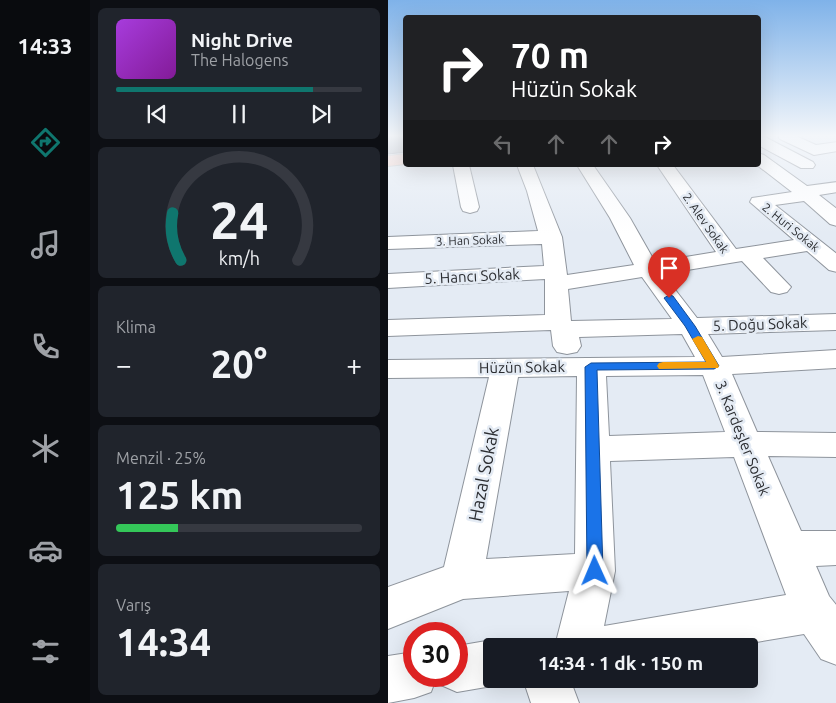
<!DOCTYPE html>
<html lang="tr">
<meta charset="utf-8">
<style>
:root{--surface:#171b24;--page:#20242c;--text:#f1f3f6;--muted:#9ea1a6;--line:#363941;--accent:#0f766e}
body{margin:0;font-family:Ubuntu,sans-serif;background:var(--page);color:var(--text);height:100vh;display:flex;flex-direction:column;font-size:19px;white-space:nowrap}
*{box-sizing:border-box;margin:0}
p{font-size:16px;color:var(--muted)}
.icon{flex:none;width:28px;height:28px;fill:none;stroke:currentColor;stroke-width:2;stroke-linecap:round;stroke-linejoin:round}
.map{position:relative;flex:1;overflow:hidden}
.side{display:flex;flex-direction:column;gap:8px;padding:8px;background:#0d0f14;width:298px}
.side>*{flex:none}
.guide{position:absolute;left:15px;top:15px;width:358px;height:152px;border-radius:5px;box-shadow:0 5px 20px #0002;background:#202124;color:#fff;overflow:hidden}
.speed{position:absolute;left:15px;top:622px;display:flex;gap:10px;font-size:25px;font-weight:700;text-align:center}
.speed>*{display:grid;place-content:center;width:65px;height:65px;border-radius:50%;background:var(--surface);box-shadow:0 5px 20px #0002;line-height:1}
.speed .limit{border:8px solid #d22;background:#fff;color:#111}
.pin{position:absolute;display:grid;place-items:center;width:42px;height:42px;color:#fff;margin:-51px -21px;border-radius:50% 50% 50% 0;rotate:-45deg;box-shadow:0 0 5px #0007}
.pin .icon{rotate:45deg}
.me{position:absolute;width:55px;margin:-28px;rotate:359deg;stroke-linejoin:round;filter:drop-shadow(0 0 4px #0008)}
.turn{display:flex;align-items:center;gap:18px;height:105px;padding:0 25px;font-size:22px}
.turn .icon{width:65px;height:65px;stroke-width:2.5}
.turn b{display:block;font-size:35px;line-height:42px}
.lanes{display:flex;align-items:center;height:48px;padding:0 25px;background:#0003;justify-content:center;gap:25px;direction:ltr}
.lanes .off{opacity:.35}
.big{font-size:38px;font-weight:700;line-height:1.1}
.side .widget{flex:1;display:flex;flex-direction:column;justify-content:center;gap:8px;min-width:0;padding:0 18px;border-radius:8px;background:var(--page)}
.side .dial{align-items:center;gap:0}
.dial svg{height:130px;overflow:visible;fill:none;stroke:var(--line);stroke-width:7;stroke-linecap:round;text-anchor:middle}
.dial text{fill:var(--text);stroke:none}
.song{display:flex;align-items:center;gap:15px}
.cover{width:60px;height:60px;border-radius:8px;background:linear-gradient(135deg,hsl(280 70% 55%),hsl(290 70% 35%))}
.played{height:5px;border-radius:2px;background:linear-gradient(90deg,var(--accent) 80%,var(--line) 80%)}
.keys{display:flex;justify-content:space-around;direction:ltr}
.heat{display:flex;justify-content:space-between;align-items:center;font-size:28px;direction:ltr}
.charge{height:8px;border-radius:4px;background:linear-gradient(90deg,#34c759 25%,var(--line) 0)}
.trip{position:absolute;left:95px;top:638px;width:275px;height:50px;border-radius:5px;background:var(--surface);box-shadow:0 5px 20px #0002;font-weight:700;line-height:50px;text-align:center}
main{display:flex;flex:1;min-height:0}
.menu{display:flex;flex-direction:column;width:90px;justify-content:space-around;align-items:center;background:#090b0e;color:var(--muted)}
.menu .icon{width:35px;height:35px}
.menu .on{color:var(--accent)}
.menu b{font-size:22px;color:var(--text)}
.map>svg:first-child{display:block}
</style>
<main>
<nav class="menu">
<b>14:33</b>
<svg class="icon on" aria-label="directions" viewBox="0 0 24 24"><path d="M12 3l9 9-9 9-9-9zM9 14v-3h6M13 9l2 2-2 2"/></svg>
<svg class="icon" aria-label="music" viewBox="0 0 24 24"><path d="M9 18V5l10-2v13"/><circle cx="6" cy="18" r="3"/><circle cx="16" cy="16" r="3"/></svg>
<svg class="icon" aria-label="phone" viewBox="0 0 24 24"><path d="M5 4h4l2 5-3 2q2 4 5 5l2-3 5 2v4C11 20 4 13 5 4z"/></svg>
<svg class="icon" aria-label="climate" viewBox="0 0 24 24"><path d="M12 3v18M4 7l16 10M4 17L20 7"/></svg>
<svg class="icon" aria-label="car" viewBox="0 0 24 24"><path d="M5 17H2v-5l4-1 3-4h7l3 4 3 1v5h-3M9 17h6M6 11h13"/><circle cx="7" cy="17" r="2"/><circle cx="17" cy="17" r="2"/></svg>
<svg class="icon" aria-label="filters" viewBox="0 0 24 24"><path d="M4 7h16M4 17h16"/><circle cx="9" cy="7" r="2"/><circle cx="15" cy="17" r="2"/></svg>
</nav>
<section class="side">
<div class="widget">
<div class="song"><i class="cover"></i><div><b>Night Drive</b><p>The Halogens</p></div></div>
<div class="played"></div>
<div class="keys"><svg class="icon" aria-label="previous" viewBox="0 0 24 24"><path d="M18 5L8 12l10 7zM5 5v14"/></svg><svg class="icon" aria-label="pause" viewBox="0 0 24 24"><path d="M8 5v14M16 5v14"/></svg><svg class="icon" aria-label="next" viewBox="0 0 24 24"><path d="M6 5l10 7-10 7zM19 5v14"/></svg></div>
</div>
<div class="widget dial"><svg viewBox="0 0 100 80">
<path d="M14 69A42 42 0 1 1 86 69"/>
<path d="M14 69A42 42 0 0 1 9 40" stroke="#0f766e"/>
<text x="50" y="56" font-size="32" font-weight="700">24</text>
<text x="50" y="72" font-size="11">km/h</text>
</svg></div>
<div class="widget"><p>Klima</p>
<div class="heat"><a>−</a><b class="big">20°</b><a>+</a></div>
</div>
<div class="widget"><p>Menzil · 25%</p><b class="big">125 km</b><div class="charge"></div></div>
<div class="widget"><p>Varış</p><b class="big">14:34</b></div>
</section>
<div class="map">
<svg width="449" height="703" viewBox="0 0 449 703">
<rect width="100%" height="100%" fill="#e4ebf4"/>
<!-- building -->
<path fill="#a8aeb7" stroke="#8d939c" d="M0,136H18V152L0,154Z"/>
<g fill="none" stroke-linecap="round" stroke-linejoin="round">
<!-- minor casing -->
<g stroke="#8e949c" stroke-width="2">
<g id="minor">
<path d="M370,136H375L425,162L427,165L425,168H413L370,145Z"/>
<path d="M390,136H408L428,145L449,142V151L426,155L392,139Z"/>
<path d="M370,153L376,155L419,186L449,182V192L431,195L449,209V226L442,224L416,201L387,205L449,254V272L441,270L419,251L375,258L403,287L399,292L391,294L383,292L354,261L275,274L309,318L449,314V330L320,334L334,357L449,350V368L344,374L369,432L449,433V457L380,456L413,531H449V565L428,566L441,596L449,606V665L433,659L416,634L345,646H167L181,591L75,599L0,629V587L56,567L101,377L0,378V360L307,357L294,334L191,337L193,346L189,352L179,354L169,352L165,346L163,330L0,336V320L157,315V279L0,288V274L156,266L154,244L0,249V237L150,231L139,191L129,165H145L174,237L179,275L246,265L222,218L189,165H205L242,218L267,262L328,252L269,165H285L348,249L406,240L362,202L364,198L404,192L369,165ZM254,277L284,319L183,321L180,289ZM315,375L337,432L221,436L218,376ZM189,376L187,554L98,559L130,377ZM346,457L398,595L216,626L227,571L222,461Z"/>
<path d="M65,165H81L91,207L89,211L82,213L75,211L73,207Z"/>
<path d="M104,640L119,646H104V679H120L104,686L69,692L53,685L49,676L43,692L26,698L0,703V656L26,652V676H69V646Z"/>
<path d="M135,679H182L191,703H143Z"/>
</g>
</g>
<!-- major casing -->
<g stroke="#c8c8c9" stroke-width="2">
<path id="major" d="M18,154V164L0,166V156Z"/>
</g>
<!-- minor -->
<use href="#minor" fill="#fff" fill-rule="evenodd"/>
<!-- major -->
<use href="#major" fill="#f9d2c9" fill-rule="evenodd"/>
</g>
<!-- sky -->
<linearGradient id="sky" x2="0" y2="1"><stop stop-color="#7fb2e9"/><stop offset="0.58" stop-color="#f3f6fa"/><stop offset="1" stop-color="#f3f6fa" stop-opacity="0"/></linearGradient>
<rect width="449" height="234" fill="url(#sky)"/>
<!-- route -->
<path fill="#1a73e8" stroke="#114b97" d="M281,295L285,296L307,326L331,366L326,369L209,370L215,571L213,577L207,579L201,577L199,571L197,367L203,363L318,362L297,326L276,298Z"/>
<!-- slow -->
<path fill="#f59e0b" d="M310,336L314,337L331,366L330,368L271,369L269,366L271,363L275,362H318L304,339Z"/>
<g text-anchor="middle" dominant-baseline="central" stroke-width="5" stroke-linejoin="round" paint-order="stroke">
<!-- far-street labels -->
<g font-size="12" fill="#2b2d31" stroke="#e4ebf4">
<text transform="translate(318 223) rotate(55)">2. Alev Sokak</text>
<text transform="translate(403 227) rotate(39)">2. Huri Sokak</text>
<text transform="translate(82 240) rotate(-2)">3. Han Sokak</text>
</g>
<!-- street labels -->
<g font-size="15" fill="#2b2d31" stroke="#e4ebf4">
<text transform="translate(84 276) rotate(-3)">5. Hancı Sokak</text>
<text transform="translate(372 324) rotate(-2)">5. Doğu Sokak</text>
<text transform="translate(134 367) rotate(-1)">Hüzün Sokak</text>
<text transform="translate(355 438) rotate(68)">3. Kardeşler Sokak</text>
</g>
<!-- near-street labels -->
<g font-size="18" fill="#2b2d31" stroke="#e4ebf4">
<text transform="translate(95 474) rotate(-79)">Hazal Sokak</text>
</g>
</g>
</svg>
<div class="speed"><div class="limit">30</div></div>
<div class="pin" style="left:281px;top:298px;background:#d93025"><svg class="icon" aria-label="arrive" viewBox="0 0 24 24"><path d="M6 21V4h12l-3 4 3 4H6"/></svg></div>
<svg class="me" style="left:207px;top:571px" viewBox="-20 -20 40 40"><path d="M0-17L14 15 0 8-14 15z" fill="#1a73e8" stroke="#fff" stroke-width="4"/></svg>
<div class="trip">14:34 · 1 dk · 150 m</div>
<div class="guide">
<div class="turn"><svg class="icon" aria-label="right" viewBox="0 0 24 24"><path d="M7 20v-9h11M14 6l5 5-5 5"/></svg><div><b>70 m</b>Hüzün Sokak</div></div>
<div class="lanes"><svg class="icon off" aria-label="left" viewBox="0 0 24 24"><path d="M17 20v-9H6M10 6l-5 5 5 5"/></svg><svg class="icon off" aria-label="ahead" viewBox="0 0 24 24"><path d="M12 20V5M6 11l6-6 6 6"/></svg><svg class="icon off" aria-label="ahead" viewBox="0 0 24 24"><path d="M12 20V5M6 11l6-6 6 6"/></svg><svg class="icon" aria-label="right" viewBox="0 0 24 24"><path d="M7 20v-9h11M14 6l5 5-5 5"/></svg></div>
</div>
</div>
</main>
